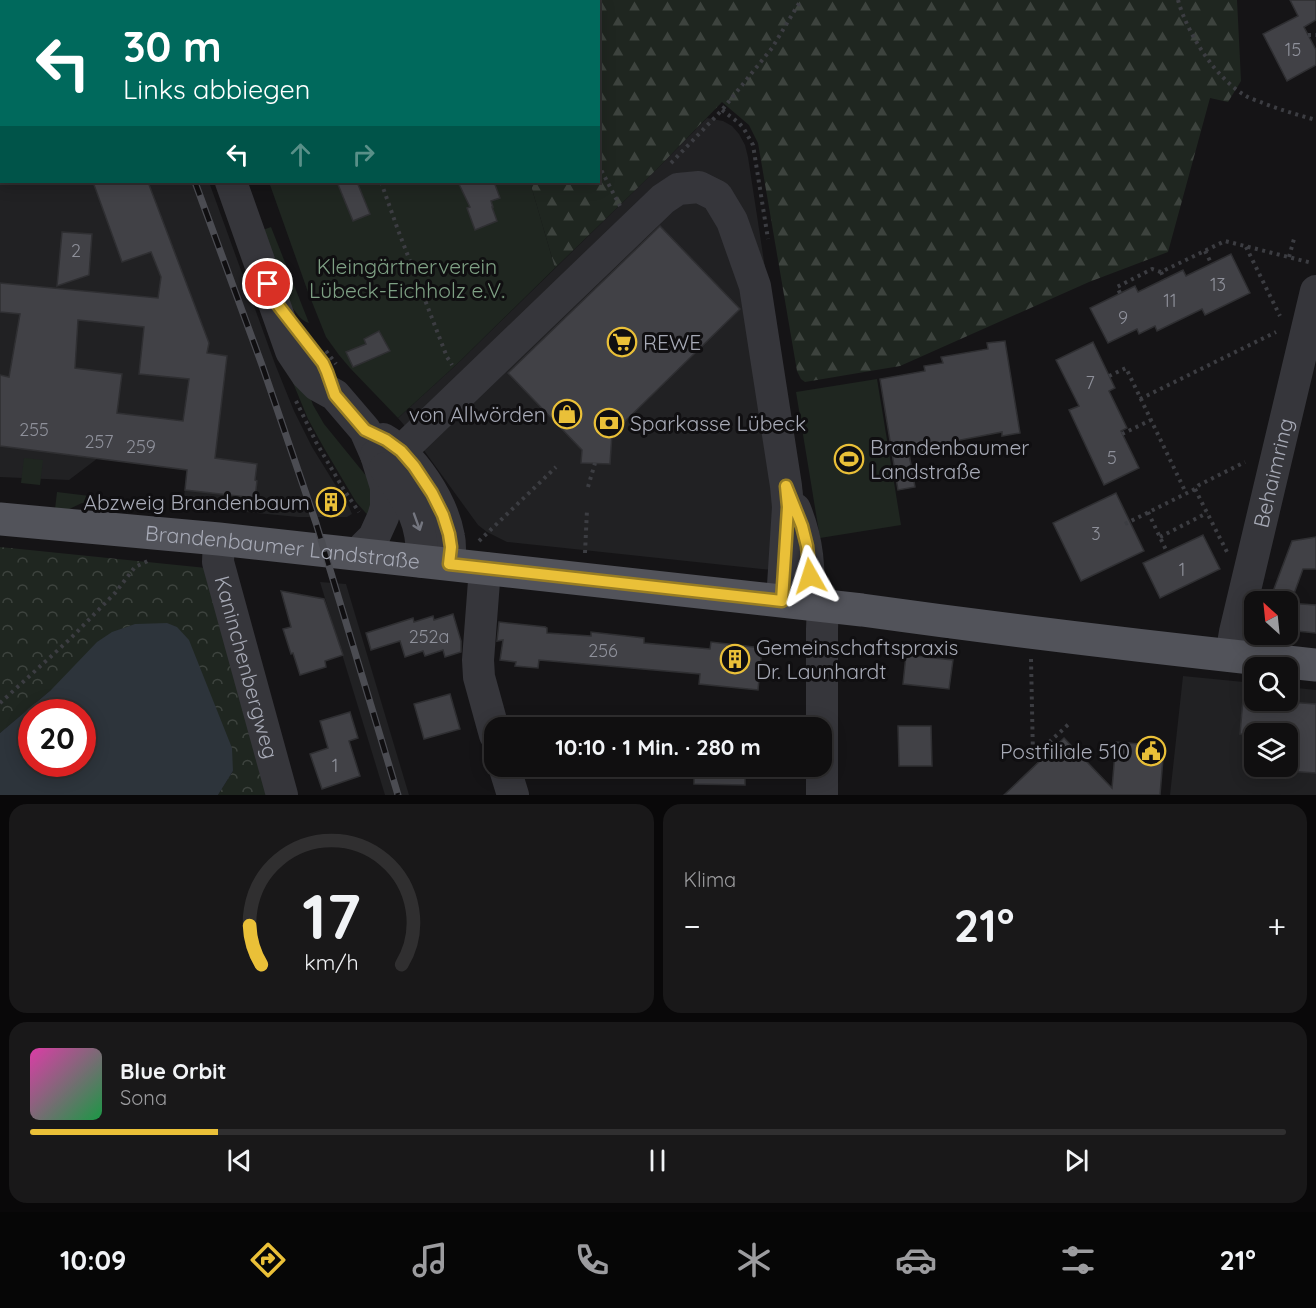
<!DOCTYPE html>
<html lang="de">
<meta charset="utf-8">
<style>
:root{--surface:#100f10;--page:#191819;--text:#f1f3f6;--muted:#9c9c9f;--line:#302f30;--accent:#eac038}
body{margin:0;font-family:Quicksand,sans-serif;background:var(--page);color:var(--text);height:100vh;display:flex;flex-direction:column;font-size:22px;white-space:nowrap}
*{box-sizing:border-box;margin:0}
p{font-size:20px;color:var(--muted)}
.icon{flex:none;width:33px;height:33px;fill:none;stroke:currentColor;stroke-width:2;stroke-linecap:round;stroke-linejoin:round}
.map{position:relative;height:795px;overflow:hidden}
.side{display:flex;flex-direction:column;gap:9px;padding:9px;background:#090809;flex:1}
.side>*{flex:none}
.banner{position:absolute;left:0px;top:0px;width:600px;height:183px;box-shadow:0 3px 15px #0003,0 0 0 2px var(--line);background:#00695c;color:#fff;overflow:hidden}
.needle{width:39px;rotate:333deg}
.fabs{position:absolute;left:1244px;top:591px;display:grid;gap:12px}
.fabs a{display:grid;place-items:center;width:54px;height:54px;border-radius:12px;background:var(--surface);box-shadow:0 3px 15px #0003,0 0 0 2px var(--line);font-size:30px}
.speed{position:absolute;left:18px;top:699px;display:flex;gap:12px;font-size:30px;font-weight:700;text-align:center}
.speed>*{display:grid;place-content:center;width:78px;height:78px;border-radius:50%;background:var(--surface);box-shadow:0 3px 15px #0003,0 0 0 2px var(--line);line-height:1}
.speed .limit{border:9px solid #d22;background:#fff;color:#111}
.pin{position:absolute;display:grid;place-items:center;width:51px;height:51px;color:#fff;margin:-26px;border:3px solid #fff;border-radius:50%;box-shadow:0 2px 6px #0007}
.me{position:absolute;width:66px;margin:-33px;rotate:354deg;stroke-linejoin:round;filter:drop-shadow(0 0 4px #0008)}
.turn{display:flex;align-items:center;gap:21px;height:126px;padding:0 24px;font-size:27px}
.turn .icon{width:78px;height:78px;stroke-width:2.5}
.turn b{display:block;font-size:42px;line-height:51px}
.lanes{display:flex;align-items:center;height:57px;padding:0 24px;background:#0003;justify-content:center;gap:30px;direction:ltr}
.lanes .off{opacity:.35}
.big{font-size:45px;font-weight:700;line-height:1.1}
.side .widget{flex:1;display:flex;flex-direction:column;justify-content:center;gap:9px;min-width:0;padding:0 21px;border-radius:18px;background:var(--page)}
.side .dial{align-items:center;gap:0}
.dial svg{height:156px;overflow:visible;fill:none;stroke:var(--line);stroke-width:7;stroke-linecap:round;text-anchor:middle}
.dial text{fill:var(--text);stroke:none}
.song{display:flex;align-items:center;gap:18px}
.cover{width:72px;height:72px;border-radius:9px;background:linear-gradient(135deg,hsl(320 70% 55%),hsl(140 70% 35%))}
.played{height:6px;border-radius:3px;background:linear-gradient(90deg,var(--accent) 15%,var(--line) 15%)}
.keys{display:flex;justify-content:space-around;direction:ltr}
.heat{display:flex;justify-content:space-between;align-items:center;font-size:33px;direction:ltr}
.side .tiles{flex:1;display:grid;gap:9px;grid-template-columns:1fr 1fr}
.widget:last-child{grid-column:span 2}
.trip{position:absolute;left:484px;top:717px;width:348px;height:60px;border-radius:18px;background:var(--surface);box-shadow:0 3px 15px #0003,0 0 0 2px var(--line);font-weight:700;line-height:60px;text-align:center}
.dock{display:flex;height:96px;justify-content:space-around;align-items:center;background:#060606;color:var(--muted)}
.dock .icon{width:42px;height:42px}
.dock .current{color:var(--accent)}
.dock b{font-size:27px;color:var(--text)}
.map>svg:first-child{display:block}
</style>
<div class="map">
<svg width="1316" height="795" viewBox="0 0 1316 795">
<defs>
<pattern id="forest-firs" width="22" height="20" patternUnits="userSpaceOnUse" patternTransform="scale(1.5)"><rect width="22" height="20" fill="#1f2620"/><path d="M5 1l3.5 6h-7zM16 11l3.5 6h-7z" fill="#3d433e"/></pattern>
<pattern id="park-crowns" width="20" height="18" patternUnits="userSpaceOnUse" patternTransform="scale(1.5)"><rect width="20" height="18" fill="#1f2620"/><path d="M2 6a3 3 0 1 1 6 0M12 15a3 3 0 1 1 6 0" fill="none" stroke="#3d433e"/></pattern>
</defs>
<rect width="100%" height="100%" fill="#151416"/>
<!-- built -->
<g fill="#212123" fill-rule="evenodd">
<path d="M0,0H144V1L2,2V182H209L275,364L294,411L312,447L349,507L352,514L347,517H298L183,506L187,470L98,458L69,480L0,477Z"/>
<path d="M707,118L723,121L732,126L739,134L745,145L748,157L783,385L818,575L507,542L487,532L478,525L415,438L398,418L456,365L657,169Z"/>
<path d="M320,582L346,584L409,795H385Z"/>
<path d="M1183,676L1254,683V700H1287V687L1316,690V795H1170ZM1254,734H1287V766H1254Z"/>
</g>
<!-- green -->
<g fill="#1f2620">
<path d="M203,0H577L573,2H204Z"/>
<path d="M269,182H530L555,268L456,365L398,418L350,368L339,355L326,337L308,292Z"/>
<path d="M271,227L309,323C289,319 267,250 260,231Z"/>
<path d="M291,378L310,396L313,405L324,424L372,483L373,521L356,502L324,448L308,419Z"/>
<path d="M877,379L901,525L820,538L796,392Z"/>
<path d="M24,458L43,460L40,485L21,483Z"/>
<path d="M57,492L90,496L89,503H82L65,511L55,509Z"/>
</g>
<!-- forest -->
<path fill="url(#forest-firs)" d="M577,0H1237L1241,81L1228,102L1210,98L1168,252L1089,282L900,366L805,382L801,379L797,371L758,143L749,125L722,102L657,169L555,268L530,182H598V2L573,1Z"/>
<!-- park -->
<path fill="url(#park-crowns)" d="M0,547L206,568L269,795H218L233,771L51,690L0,733Z"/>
<!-- water -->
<path fill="#2d343b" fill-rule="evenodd" d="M167,623L177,627L189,640L232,748L233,771L218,795H0V733L51,690L97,642L112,632L135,624ZM32,712H82V764H32Z"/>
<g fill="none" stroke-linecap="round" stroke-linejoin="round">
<!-- stream -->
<path stroke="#2d343b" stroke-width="7" d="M586,2L590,0"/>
</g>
<!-- building -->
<g fill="#414146" stroke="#2f2f32" stroke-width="1.5" fill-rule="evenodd">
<path d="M1290,0H1316V20L1304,27L1316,50V65L1287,81L1263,34L1298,16Z"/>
<path d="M93,182H148L209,343L207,353L227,356L215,458L257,464L255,480L257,481L255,498L185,490L187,470L0,446V375L9,377L20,314L0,312V283L158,298L161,277L151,252L122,262ZM78,320L144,327L139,374L189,379L183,421L117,413L122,374L75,368Z"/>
<path d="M337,182H357L370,214L353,221Z"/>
<path d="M458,182H494L500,198L491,201L493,207H492L497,221L475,230L467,208L470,207Z"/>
<path d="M660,226L740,309L612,434L610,464L581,463L582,450L508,373Z"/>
<path d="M62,232L92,234L89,275L57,286Z"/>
<path d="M1231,254L1250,293L1205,315L1202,309L1157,331L1155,326L1139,334L1137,329L1108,343L1090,308L1135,286L1138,292L1183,270L1186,276Z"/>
<path d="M379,331L390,351L353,367L346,352L366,344L364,339Z"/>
<path d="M1005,341L1020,433L1002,436V432L955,441L956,446L909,454L915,487L898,490L880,379L925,371L924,366L943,363L941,357L988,349L987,343Z"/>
<path d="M1093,342L1115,388L1109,391L1127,428L1121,431L1139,468L1104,485L1069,410L1079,406L1056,360Z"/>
<path d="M1116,493L1144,551L1081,581L1053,523Z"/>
<path d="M1203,535L1220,569L1160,598L1143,563Z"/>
<path d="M1316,537V569H1303L1291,602H1269L1292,541Z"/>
<path d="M281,591L324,599L343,655L325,661L326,667L300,675L293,653L291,654L283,629L291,627Z"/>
<path d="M1287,603L1316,605V633L1287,630Z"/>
<path d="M453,614L461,641V652L445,657L443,650L425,656L423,651L405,657L400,641L371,650L366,633L413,618L414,622L433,616L434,620Z"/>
<path d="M499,622L546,627H545L547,628V633L591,636V632L644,638V643L710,649L711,642L762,648L758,690L699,684L700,674L539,660L538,668L515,666L516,662L500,660L503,640L497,641Z"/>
<path d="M906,655L953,660L949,689L903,684Z"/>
<path d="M450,694L460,729L424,739L414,704Z"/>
<path d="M1243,699L1316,704V773L1287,771V734H1240Z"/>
<path d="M350,712L358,738L349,741L360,776L322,789L310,754L328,748L320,721Z"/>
<path d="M898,726H931L932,766H899Z"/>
<path d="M1064,738L1112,788L1116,742L1164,746L1160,795H1004Z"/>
<path d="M694,766H745V785L694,784Z"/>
</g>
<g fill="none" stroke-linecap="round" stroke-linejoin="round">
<!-- path -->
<g stroke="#3c3d42" stroke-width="4" stroke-dasharray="3 4.5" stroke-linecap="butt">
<path d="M314,0L315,2"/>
<path d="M535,0V2"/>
<path d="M1178,0C1187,33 1216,79 1246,96C1251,99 1258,101 1263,103C1281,110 1298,115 1316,120"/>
<path d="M562,2L565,0"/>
<path d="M1308,35H1316"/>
<path d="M722,110L739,123L744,129L753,145L768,239"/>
<path d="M671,163L722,110L772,48L801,0"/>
<path d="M598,164L620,206"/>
<path d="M381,182L398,230L447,357L452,365"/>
<path d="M1246,247L1280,316"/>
<path d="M1205,251L1211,263"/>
<path d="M1289,257L1294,239"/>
<path d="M1161,272L1164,279"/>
<path d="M1120,293L1117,287L1152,269L1161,272L1225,241L1312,263"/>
<path d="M326,351L336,364"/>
<path d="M1109,376L1126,368L1186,493"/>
<path d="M1140,399L1276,332"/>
<path d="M296,401L316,442L344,490L359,512"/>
<path d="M1122,434L1151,420"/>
<path d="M588,487L595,463"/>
<path d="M1195,489L1227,552"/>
<path d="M200,510L201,499L261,504"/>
<path d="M1148,512L1167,552"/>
<path d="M1125,524L1195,489L1199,485L1245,462"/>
<path d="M1160,537L1207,513"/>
<path d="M479,541L556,467"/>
<path d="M585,553L587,510"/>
<path d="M1031,659L1033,757L1071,722"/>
<path d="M0,703L70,639L115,593L135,567L150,560"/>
</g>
<!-- minor -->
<g stroke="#36363b" stroke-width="32">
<path d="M165,0L166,2"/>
<path d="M231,182L291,351L307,375L317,385L335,395L365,430L376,455L386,487V507L383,517L374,537L357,554"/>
<path d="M383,439C413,456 443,502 449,537C451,546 450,555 449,564"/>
<path d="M376,455L401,451L663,199L678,189L699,187L717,196L732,221L755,286L786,486L788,507L782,601"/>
<path d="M385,468C409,502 423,518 422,562"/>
<path d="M795,509C808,541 810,569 808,604"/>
<path id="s1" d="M219,539L218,562L282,795"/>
<path d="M485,568L478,660L479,677L495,735"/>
<path id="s2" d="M1231,656L1235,632L1316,291"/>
<path d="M504,766L513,795"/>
<path d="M822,795V629L823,605"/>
</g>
<!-- major -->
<path stroke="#52535a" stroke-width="33" id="s3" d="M0,519L219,539L862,610C1013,631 1164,649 1316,665"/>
<!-- rail casing -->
<g stroke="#4b4c52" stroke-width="7">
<g id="rail">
<path d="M129,0L130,2"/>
<path d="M195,182L262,365L316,523L398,795"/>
</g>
</g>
<!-- rail -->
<use href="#rail" stroke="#100f11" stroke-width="4.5" stroke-dasharray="14" stroke-linecap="butt"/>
</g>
<!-- one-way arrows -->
<defs><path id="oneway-shaft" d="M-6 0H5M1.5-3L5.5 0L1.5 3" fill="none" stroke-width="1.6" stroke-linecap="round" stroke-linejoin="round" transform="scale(1.5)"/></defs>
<use stroke="#74767f" href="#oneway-shaft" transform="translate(417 522) rotate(70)"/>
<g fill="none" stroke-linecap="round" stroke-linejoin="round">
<!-- route casing -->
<g stroke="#987d24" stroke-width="15">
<path id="route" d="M268,284L274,300L323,363L327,372L335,395L365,430L386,440L401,451L414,466L432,493L443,515L449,534L451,547L449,564L782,601L788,507L786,486L802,526L807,546L810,576"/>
</g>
<!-- route -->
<use href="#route" stroke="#eac038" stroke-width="10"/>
</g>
<!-- icons -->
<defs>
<g id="supermarket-ring" transform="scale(1.5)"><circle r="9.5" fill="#100f11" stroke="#eac038" stroke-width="1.5"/><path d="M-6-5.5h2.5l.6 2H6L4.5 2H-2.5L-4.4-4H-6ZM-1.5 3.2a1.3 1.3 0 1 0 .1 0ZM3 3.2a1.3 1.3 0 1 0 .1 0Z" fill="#eac038"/></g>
<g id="shop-ring" transform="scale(1.5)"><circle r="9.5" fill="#100f11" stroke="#eac038" stroke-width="1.5"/><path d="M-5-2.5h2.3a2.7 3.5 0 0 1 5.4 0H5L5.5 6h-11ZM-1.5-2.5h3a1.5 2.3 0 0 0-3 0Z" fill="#eac038"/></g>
<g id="bank-ring" transform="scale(1.5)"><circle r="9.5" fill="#100f11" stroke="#eac038" stroke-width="1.5"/><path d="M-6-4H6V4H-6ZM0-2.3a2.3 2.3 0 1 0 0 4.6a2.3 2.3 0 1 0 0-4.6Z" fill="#eac038"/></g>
<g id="stadium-ring" transform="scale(1.5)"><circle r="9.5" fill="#100f11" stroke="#eac038" stroke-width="1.5"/><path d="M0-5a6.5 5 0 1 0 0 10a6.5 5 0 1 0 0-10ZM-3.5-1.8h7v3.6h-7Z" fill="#eac038"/></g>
<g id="building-ring" transform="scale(1.5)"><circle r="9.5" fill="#100f11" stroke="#eac038" stroke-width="1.5"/><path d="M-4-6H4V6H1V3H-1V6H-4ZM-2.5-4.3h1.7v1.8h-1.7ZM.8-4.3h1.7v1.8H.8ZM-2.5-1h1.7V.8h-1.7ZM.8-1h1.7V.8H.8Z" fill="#eac038"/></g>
<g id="civic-ring" transform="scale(1.5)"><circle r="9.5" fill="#100f11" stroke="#eac038" stroke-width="1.5"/><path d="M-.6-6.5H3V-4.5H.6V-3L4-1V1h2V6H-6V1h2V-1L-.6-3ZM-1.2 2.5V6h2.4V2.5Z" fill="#eac038"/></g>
</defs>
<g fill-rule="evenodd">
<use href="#supermarket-ring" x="622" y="342"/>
<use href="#shop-ring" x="567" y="414"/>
<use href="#bank-ring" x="609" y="423"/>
<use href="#stadium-ring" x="849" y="459"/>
<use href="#building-ring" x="331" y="502"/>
<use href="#building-ring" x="735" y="659"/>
<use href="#civic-ring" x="1151" y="751"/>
</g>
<g text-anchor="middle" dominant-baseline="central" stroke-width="6" stroke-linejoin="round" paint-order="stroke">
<!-- number labels -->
<g font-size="18" fill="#8e909a">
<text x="1293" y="49">15</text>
<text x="76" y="250">2</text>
<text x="1218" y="284">13</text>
<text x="1170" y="300">11</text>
<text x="1123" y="317">9</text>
<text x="1090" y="382">7</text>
<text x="34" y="429">255</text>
<text x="99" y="441">257</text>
<text x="141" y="446">259</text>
<text x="1112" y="457">5</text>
<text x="1096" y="533">3</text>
<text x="1182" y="569">1</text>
<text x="429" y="636">252a</text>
<text x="603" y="650">256</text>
<text x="335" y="765">1</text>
</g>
<!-- park labels -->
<g font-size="21" fill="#7ea084" stroke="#100f11">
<text x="407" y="266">Kleingärtnerverein<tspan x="407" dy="24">Lübeck-Eichholz e.V.</tspan></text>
</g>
<!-- poi labels -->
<g font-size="21" fill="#a7aab6" stroke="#100f11" text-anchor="start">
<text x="643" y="342">REWE</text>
<text x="546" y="414" text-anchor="end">von Allwörden</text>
<text x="630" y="423">Sparkasse Lübeck</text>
<text x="870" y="447">Brandenbaumer<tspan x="870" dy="24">Landstraße</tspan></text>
<text x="310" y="502" text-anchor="end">Abzweig Brandenbaum</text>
<text x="756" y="647">Gemeinschaftspraxis<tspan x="756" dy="24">Dr. Launhardt</tspan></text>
<text x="1130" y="751" text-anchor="end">Postfiliale 510</text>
</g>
<!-- street labels -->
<g font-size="21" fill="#a7aab6" stroke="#100f11">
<text stroke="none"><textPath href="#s2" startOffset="188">Behaimring</textPath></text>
<text stroke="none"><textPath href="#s3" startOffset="284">Brandenbaumer Landstraße</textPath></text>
<text stroke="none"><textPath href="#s1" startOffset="132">Kaninchenbergweg</textPath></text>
</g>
</g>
</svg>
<div class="fabs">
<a><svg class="needle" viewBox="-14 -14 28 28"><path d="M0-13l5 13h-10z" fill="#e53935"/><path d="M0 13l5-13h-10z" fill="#9c9c9f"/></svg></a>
<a><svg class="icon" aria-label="search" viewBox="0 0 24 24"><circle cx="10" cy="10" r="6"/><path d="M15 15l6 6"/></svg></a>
<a><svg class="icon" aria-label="layers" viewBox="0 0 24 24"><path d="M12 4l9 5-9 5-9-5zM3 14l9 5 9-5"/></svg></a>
</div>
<div class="speed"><div class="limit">20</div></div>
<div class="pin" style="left:268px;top:284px;background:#d93025"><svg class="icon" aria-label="arrive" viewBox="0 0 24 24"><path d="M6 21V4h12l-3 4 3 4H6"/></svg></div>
<svg class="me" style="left:810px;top:576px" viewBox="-20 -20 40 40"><path d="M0-17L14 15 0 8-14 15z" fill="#eac038" stroke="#fff" stroke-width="4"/></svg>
<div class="trip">10:10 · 1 Min. · 280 m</div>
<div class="banner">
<div class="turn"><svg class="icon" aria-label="left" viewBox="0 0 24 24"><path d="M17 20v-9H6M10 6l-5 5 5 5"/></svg><div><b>30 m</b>Links abbiegen</div></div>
<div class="lanes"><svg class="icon" aria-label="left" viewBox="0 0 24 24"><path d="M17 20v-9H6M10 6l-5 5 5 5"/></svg><svg class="icon off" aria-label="ahead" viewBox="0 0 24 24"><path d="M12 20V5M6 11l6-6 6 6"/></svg><svg class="icon off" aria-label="right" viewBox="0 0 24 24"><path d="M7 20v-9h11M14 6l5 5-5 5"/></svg></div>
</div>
</div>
<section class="side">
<div class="tiles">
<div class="widget dial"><svg viewBox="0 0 100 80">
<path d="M14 69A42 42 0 1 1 86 69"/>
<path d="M14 69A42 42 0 0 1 8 49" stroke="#eac038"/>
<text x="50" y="56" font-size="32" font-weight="700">17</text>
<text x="50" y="72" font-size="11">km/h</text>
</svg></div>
<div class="widget"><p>Klima</p>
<div class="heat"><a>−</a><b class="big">21°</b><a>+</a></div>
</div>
<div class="widget">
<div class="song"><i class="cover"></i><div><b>Blue Orbit</b><p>Sona</p></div></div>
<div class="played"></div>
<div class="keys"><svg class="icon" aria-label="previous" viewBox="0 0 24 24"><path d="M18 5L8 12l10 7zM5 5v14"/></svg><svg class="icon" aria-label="pause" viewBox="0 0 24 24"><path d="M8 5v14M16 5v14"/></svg><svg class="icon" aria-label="next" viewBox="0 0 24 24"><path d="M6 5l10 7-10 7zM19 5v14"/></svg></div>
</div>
</div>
</section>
<nav class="dock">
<b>10:09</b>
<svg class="icon current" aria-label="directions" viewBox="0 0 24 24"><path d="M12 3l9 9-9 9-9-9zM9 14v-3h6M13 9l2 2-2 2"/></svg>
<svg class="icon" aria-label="music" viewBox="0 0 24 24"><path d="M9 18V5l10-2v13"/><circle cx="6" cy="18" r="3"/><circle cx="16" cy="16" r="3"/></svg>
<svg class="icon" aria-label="phone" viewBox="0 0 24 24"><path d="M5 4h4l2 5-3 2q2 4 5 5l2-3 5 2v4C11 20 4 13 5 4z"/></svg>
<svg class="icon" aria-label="climate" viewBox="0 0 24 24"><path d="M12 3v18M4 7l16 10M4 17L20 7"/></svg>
<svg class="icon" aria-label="car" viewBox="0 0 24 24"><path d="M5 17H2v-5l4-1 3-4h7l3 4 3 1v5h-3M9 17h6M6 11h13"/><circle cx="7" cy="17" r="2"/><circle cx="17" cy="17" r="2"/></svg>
<svg class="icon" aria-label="filters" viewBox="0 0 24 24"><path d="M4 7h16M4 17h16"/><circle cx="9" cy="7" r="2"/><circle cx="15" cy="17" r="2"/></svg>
<b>21°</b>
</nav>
